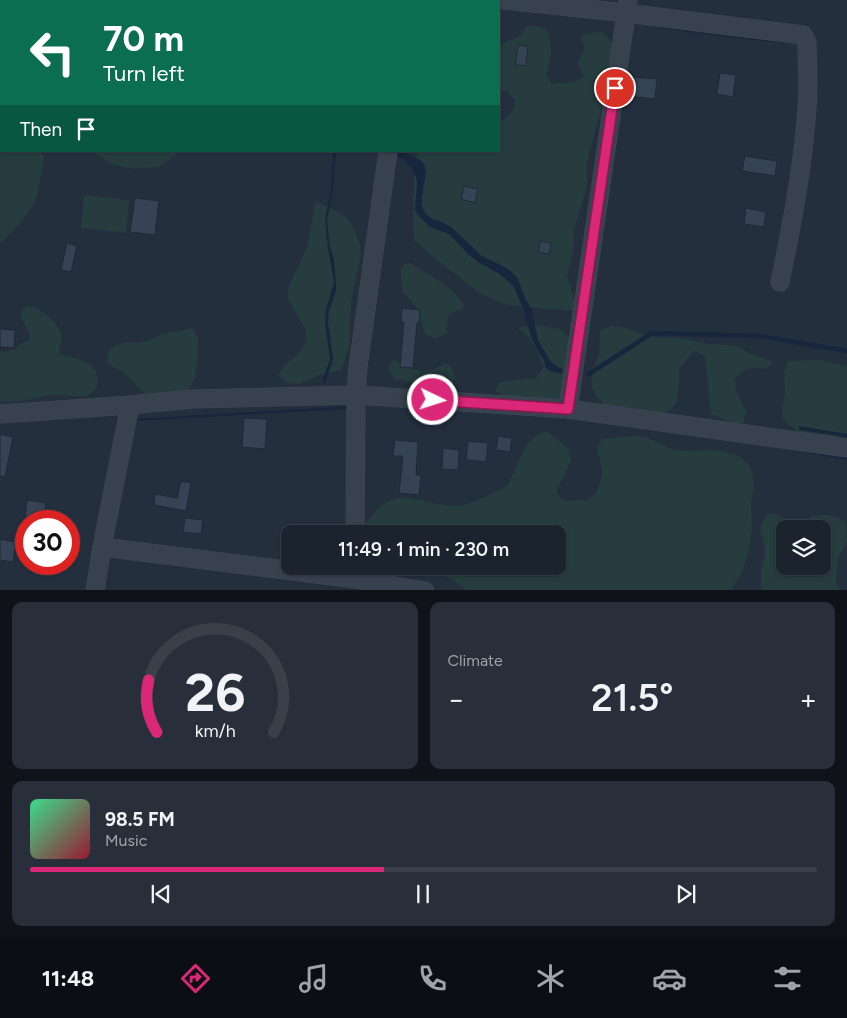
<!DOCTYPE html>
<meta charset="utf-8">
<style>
:root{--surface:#1b232e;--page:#282f3a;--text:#f1f3f6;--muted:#a0a4aa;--line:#39404a;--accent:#db2777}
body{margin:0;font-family:Figtree,sans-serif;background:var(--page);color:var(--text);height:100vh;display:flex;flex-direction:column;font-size:19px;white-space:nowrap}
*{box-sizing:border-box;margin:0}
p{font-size:16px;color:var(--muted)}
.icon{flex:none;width:28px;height:28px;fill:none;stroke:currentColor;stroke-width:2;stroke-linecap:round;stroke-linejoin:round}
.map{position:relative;height:590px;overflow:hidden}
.details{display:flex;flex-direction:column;gap:12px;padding:12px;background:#0f1319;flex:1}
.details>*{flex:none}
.guide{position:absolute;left:0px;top:0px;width:500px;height:152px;box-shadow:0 1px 4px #0004,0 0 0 1px var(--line);background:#0b6e4f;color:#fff;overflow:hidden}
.fabs{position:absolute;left:776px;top:520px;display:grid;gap:10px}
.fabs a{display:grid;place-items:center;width:55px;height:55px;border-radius:10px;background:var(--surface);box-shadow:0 1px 4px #0004,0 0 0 1px var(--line);font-size:25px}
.speed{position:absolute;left:15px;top:510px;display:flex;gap:10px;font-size:25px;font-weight:700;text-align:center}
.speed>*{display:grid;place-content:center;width:65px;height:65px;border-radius:50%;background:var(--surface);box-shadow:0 1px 4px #0004,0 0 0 1px var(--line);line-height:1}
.speed .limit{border:8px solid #d22;background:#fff;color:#111}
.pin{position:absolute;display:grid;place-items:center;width:42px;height:42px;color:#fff;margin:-21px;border:2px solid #fff;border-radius:50%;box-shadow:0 1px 5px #0007}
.me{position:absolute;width:55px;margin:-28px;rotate:94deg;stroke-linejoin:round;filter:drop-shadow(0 0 4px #0008)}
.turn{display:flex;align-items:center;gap:18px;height:105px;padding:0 20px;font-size:22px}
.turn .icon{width:65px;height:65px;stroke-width:2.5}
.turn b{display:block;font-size:35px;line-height:42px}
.then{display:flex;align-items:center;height:48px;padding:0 20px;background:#0003;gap:10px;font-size:19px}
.big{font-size:38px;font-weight:600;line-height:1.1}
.details .tile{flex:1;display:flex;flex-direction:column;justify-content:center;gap:8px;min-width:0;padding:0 18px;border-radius:10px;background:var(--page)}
.details .dial{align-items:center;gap:0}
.dial svg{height:130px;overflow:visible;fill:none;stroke:var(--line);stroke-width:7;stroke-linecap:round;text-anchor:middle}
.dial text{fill:var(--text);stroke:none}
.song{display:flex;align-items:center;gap:15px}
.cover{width:60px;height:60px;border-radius:8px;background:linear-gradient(135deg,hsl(150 70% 55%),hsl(350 70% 35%))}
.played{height:5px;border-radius:2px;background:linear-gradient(90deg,var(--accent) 45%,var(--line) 45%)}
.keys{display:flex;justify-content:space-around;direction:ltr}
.heat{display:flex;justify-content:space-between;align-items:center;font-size:28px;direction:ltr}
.details .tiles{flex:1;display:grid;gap:12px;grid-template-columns:1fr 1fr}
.tile:last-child{grid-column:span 2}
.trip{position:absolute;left:281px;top:525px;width:285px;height:50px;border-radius:10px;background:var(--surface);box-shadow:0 1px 4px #0004,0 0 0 1px var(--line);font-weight:600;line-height:50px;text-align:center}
.tab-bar{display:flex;height:80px;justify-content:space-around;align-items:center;background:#0b0e12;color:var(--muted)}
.tab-bar .icon{width:35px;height:35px}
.tab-bar .selected{color:var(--accent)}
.tab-bar b{font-size:22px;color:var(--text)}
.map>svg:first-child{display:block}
</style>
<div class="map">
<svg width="847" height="591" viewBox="0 0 847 591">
<rect width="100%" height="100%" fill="#242f3e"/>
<!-- green -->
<g fill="#263c3f" fill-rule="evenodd">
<path d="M527,26H538L548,31C553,47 551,60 546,75L552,84L574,82L584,76L577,63L585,48L580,36L602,31L616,47L604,88L602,105L587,163V186L574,230L573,254L567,275L577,308L572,311L508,305L481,294L432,256L414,240L413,203L414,191V167L418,151H499V122C511,116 513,113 515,100L507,91L499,89V45L521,35Z"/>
<path d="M0,119L1,120V151H39L44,156C42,170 40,191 34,203C26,219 13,231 0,243Z"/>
<path d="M92,151H176V155L158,167L135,169L113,165Z"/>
<path d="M84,195L129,200L126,233L81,228Z"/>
<path d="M316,201L342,214L350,222L360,244L361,255L351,301L349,347L341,370L319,375L299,384L287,383L278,375L285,365L302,350L306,339L305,328L288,299V288L307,247Z"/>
<path d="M408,262C426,273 453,286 464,305L462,310L451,313L448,317L447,334L435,338L425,334L417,308L402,291L401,268Z"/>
<path d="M28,306C40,307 58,322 61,334C63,341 58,347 60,354C69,358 86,359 92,366C97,371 99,378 97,384C92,405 64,393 49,395C42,396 34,398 27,400C18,402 9,402 0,401V351C18,354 16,343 30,340C31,327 17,323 23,308Z"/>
<path d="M536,325L559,329L569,337L570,393L549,402L515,403L495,391L500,382L536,378L544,367L530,338L517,328Z"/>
<path d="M611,326L622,327L654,337L676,338L709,344L731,345L741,348L750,354L774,362L765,369C750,367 744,367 735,380L736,391L746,412L744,423H733L711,414L705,356L694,351L680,368L677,402L670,410L660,414H614L597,397L591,386L592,374L599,353L600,330Z"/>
<path d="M192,328L198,338V362L194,380L186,395L148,397C138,389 131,377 119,370C116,368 112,368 109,364C105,358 109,348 116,345C124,341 134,344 143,342C149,341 155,337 161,335C171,332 182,330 192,328Z"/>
<path d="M393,359C412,371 424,375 444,364L450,365L456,379L445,392H434L406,381L394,379L388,369Z"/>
<path d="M821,360L847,367V433L835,438L800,434L783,419L782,407L785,396L784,372L788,361Z"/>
<path d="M548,432L568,448L571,461L556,492L563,501L587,500L596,493L600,483L602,471L597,448L602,439L637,436L648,438L669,448L680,451L715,450L739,456L749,465L753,476L754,488L751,500L752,524L750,547L743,570L731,590H466L451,579L425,566H558V534H363C363,527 368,519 373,514C400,479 434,514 466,504C476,501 501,491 508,484C510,482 511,477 513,474C518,464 526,440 537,435C540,433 544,433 548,432Z"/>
<path d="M769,513C777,513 779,516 785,520C794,525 806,524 812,516C825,514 835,515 846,522L847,542L839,556L836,568V580L840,590H761V570L765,552L760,528L765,517ZM785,529H822V566H785Z"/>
</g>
<!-- water -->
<g fill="#17263c">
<path d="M636,3L637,5L803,26V27L636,6Z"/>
<path d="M630,20C681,32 733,37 785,42L784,43C733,38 681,33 630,21Z"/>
<path d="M333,151H336V153L333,188L327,221L330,247L334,259L336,284V291L329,311L328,322L333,359L325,384L324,385L323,379L330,359L325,323L326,310L334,282L328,249L325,220L331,189Z"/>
<path d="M389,151H407V153L420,160L424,164L426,171L422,196V206L425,213L432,219L442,222L451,227L482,256L503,266L511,271L518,279L525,298L532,311L538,340L551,362L556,366L563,369L562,374L550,371L546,368L544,360L538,352L530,334L525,313L513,285L498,273L478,262L469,255L449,234L437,230L429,226L418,215L415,210L417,183L416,177L411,168L405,161Z"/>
<path d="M350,406L351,409L132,421L133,419Z"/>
<path d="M799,426L847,434V437L799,430Z"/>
<path d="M785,447L847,457V460L784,449Z"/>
</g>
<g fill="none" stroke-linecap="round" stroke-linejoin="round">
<!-- stream -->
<path stroke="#17263c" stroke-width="4.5" d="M589,374L652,333L760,336L847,351"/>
</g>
<!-- building -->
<g fill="#364354" stroke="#1f2835">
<path d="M518,45L528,46L526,66L515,65Z"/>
<path d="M720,73L736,75L733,97L717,94Z"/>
<path d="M630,77L657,79L655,99L628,96Z"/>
<path d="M745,156L777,161L775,176L742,171Z"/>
<path d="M464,186L478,189L475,203L461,199Z"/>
<path d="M135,198L159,201L155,235L130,232Z"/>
<path d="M746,208L766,212L764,227L744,224Z"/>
<path d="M540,241L551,243L549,254L538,252Z"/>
<path d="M67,243L77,246L71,272L61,270Z"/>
<path d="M402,308L420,310L419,323H417L413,368L400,367L404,322H401Z"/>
<path d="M0,329L15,330L14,348L0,347Z"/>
<path d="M244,418L267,419L265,449L242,447Z"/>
<path d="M0,434L13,437L5,477L0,476Z"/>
<path d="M498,436L512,438L510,452L496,450Z"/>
<path d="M395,440L418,442L416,475H421L419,495L399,493L403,456H393Z"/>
<path d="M468,441L488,443L486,462L466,460Z"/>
<path d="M443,448L459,450L458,470L442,469Z"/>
<path d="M181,481L191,483L186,511L154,505L155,494L177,498Z"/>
<path d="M27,500L46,503L44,520L25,518Z"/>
<path d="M185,518L203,520L201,534L183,532Z"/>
<path d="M0,539L16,542L13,562L0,560Z"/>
</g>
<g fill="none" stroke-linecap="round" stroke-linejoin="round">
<!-- minor casing -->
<g stroke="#414a57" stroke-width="19">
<g id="minor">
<path d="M504,0L626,13L803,35L807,42C807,64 809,86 807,108C803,167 792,224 780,282"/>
<path d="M420,1L421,0"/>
<path d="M568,409L628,0"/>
<path d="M0,414L130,405L193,399L356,395L568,409L847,448"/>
<path d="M355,534L356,395L358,367L388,151"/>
<path d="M102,547L349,578L425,591"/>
<path d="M95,591L102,547L130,405"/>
</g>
</g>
<!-- minor -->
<use href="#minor" stroke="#38414e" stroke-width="18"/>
</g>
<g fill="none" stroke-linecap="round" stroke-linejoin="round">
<!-- route casing -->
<g stroke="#8e194d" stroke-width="12">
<path id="route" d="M433,400L568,409L615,88"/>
</g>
<!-- route -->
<use href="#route" stroke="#db2777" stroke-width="9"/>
</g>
</svg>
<div class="fabs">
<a><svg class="icon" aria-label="layers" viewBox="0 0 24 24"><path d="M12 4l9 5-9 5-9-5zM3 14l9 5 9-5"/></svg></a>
</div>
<div class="speed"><div class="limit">30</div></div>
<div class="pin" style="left:615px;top:88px;background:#d93025"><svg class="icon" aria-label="arrive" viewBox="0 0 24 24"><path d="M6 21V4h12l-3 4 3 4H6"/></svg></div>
<svg class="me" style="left:433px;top:400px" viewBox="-20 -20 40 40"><circle r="17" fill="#db2777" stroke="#fff" stroke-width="3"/><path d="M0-11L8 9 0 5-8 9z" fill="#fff"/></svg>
<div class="trip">11:49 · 1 min · 230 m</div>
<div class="guide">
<div class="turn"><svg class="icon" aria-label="left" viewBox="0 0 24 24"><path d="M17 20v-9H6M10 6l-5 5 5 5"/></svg><div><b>70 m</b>Turn left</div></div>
<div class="then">Then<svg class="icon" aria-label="arrive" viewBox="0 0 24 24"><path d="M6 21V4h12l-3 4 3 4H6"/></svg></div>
</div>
</div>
<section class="details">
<div class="tiles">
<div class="tile dial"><svg viewBox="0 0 100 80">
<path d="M14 69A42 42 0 1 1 86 69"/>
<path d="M14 69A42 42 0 0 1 9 37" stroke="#db2777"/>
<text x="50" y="56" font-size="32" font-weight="700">26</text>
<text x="50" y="72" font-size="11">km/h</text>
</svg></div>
<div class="tile"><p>Climate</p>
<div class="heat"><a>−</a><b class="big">21.5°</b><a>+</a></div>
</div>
<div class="tile">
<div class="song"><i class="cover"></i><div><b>98.5 FM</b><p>Music</p></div></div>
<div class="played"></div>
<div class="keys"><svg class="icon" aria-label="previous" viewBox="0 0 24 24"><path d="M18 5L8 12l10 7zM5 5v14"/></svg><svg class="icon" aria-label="pause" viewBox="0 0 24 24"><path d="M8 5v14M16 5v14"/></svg><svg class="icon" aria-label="next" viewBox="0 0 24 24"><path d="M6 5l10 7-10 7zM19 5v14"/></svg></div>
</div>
</div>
</section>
<nav class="tab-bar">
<b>11:48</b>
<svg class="icon selected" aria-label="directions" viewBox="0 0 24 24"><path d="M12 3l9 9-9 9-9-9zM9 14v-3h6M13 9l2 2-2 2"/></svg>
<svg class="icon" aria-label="music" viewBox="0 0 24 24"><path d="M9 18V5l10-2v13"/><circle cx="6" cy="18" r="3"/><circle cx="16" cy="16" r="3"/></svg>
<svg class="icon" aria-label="phone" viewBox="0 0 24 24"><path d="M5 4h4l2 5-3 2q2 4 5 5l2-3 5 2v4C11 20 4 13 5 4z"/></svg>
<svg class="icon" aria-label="climate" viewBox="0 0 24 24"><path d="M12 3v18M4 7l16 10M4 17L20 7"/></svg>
<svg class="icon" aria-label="car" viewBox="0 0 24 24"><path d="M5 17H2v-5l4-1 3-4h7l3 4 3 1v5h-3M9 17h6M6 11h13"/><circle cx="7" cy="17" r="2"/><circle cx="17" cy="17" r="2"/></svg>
<svg class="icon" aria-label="filters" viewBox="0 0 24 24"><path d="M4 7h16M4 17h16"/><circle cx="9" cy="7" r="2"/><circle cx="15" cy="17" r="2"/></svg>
</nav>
